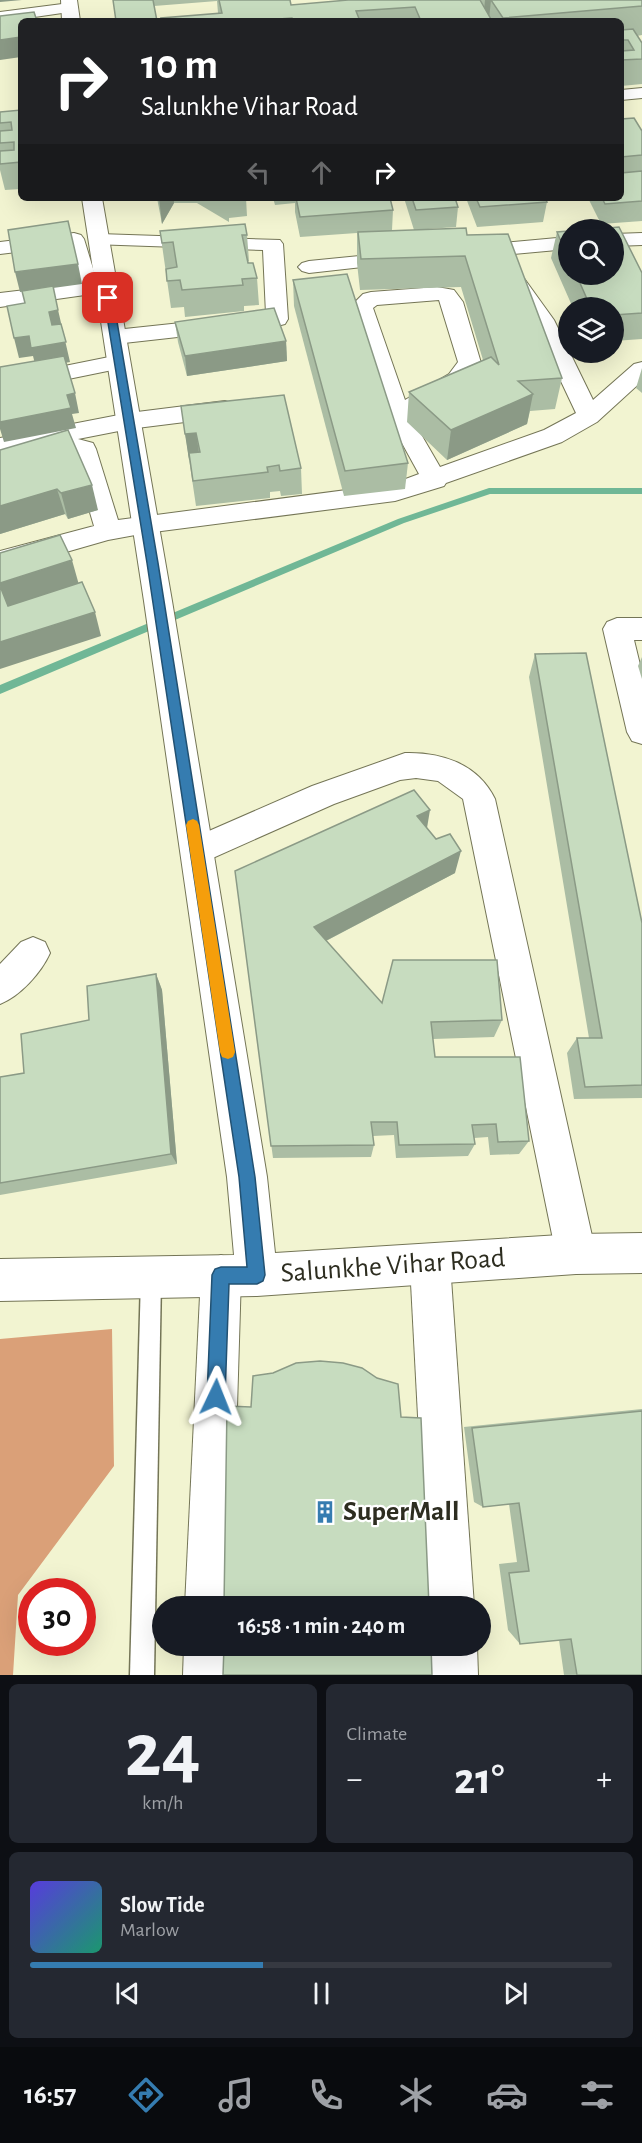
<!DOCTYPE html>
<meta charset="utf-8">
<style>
:root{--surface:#171b24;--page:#242831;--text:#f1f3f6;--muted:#9ea1a6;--line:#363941;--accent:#357cb0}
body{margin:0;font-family:"Alegreya Sans",sans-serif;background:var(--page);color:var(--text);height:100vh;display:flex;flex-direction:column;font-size:22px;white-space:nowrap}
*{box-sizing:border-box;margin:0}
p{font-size:20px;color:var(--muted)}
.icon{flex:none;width:33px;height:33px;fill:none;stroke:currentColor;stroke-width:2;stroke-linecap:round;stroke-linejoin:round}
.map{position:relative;height:1675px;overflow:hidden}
.details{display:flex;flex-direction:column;gap:9px;padding:9px;background:#0d0f14;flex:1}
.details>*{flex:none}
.hud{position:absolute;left:18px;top:18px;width:606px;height:183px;border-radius:9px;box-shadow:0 6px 24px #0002;background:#202124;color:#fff;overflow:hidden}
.controls{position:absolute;left:558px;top:219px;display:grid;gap:12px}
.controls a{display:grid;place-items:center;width:66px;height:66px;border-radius:50%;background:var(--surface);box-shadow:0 6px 24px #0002;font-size:30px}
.speed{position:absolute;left:18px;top:1578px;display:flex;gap:12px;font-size:30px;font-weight:700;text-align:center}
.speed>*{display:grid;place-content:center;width:78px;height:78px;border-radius:50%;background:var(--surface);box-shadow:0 6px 24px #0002;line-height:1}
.speed .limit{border:9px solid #d22;background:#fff;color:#111}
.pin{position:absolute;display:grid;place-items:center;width:51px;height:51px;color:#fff;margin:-26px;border-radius:12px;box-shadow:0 3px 9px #0006}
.me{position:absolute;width:66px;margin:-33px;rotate:2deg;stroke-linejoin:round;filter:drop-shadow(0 0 4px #0008)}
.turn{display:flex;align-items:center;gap:21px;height:126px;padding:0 24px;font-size:27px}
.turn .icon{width:78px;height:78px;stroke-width:2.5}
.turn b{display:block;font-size:42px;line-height:51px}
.lanes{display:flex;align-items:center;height:57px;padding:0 24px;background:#0003;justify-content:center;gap:30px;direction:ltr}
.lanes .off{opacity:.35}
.big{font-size:45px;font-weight:700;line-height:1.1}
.details .tile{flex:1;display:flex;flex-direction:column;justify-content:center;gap:9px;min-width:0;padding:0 21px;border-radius:9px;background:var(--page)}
.details .dial{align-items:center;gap:0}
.dial b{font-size:78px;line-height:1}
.song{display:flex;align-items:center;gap:18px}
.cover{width:72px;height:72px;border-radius:9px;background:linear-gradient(135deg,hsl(250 70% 55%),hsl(160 70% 35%))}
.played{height:6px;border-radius:3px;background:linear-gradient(90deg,var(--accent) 40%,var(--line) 40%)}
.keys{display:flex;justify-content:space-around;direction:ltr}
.heat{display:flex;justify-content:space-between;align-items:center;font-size:33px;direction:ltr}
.details .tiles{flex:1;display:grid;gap:9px;grid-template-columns:1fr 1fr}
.tile:last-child{grid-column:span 2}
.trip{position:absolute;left:152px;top:1596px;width:339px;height:60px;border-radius:30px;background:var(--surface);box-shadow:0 6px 24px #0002;font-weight:700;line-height:60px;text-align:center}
.dock{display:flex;height:96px;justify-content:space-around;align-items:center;background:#090b0e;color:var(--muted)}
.dock .icon{width:42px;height:42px}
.dock .selected{color:var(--accent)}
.dock b{font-size:27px;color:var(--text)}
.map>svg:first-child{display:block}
</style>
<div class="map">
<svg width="642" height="1675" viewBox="0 0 642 1675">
<rect width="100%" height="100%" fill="#f2f4d1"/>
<!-- forest -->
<path fill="#daa078" d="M112,1329L114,1466L18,1595L13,1675H0V1339Z"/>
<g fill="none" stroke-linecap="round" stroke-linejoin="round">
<!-- stream -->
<path fill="#70b796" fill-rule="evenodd" d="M489,488H642V494H490L404,523L0,694V685L398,519Z"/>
<!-- service casing -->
<g stroke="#747556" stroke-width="3">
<path id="service" d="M151,1268L158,1271L161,1278L154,1675H130L141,1278L144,1271Z"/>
</g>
<!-- minor casing -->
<g stroke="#747556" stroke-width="2">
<g id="minor">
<path d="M70,3L76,5L78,8L76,11L0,22V12Z"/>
<path d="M642,88V98L621,100V90Z"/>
<path d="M74,233L81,235L84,239L98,285L92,294L0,307V293L76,284L66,246L0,254V242Z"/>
<path d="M642,233V245L614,246V234Z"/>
<path d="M99,234L280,240L283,244L288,319L285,324L277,326L115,344L107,342L104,337L107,332L115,330L266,314L263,250L92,244L89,240L92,236Z"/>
<path d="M568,237V249L471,258L464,256L461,252L464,248L471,246Z"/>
<path d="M400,252L407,254L410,258L407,262L309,273L302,271L298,267L302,263L309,261Z"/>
<path d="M511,268L518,270L554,320L593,400L634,364L642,362V381L597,422L562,442L446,483L444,486L395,501L146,533L108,540L0,571V551L94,526L73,455L47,461L38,459L35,453L38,447L45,445L0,454V438L129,413L225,401L233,404L237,409L233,414L225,417L129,429L78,439L93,443L96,449L118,520L392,484L419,474L386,414L351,306L363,294L371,292L437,287L454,290L463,302L481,363L465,384L411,417L440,467L544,430L576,413L532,320L500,274L504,270ZM439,300L458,362L449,374L405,400L373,308L377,305Z"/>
<path d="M119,355L127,357L130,362L127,367L0,393V379Z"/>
<path d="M617,618H642V640H634L642,673V744L632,741L627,732L603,629L607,622Z"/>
<path d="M405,753C442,752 478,764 495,799L596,1254L590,1268L576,1274L562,1268L556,1254L463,799L438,781L416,778L400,780L334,804L197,865L186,861L181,851L186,841L312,786Z"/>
<path d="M33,937L45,942L50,953C41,973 20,996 0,1004V964L21,942Z"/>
<path d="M430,1244L444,1250L450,1264L474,1606H428L410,1264L416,1250Z"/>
<path d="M221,1255L235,1261L241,1275L231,1606H185L201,1275L207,1261Z"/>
<path d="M184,1646H230L229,1675H183Z"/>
<path d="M431,1646H477L478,1675H432Z"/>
</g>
</g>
<!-- tertiary casing -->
<g stroke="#747556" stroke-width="2">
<g id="tertiary">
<path d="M61,0H77L80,21H62Z"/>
<path d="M82,198H102L172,601L267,1177L275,1253L576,1234L642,1233V1273L576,1274L257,1296L0,1301V1259L234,1255L227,1177L144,601Z"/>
</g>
</g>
<!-- service -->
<use href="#service" fill="#fff" fill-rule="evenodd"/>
<!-- minor -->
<use href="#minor" fill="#fff" fill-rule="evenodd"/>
<!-- tertiary -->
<use href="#tertiary" fill="#fff" fill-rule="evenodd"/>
</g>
<!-- wall -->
<g fill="#abbda4">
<path d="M113,0H290L291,5L341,1V0H642V35L637,36L642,43V84L621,86V21H161L218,13L217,1L154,6Z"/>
<path d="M21,110V189L5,190L0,170V112Z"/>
<path d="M621,119L642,131V221L601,224L588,198H621Z"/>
<path d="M157,198H246L247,216L229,218V222L197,203H174L162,224Z"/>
<path d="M273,198H390L393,210L392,230L467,235L562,378L555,409L530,411L527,424L447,460L407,422L409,392L483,360L461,287L360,290L357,263V233L300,237L295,212V203L275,205Z"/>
<path d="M404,198H455L458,207L456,227L414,230Z"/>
<path d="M466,198H545L547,202L543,222L477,227Z"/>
<path d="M160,231L247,235L249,261H248L257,278L259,305L244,306V311L185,317L184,307L171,308Z"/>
<path d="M568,231V274H614L642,273V339L614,341V308H573L551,258L557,232Z"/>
<path d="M293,280L408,463L405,489L344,496L294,306Z"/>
<path d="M175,322L286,341L287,361L187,376L178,342Z"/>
<path d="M642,368V393L636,388Z"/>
<path d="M185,432L301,468L302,494L281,496L280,491L270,492V498L196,506Z"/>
<path d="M0,450L98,510L68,519L65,514L0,534Z"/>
<path d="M535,654L642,923V1098L574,1099L567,1053L577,1038H589L529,677Z"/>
<path d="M642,657V679L638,666Z"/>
<path d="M427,828L455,873L326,941L382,1003L502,1020L494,1037L433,1039L435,1057L529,1141L519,1154L490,1155L488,1137L474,1138L475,1144L468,1156L396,1158L394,1135L373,1136L374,1145L371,1157L273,1158L235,871Z"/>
<path d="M156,974L162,990L177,1164L0,1195V1077L24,1073L89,1020Z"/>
<path d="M642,1409V1675H564L559,1640L520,1644L508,1630L499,1564L517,1562L509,1504L483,1507L474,1502L464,1427Z"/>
</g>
<!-- shaded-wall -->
<g fill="#8b9a86">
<path d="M0,0H22L0,2Z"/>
<path d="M485,0H491L489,19L483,20Z"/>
<path d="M21,37V57L0,60V40Z"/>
<path d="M159,198H174V203L162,224Z"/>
<path d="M78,264L82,284L53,288L70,362L36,368L33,356L19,358L14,338L49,312L53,288L20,292L15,272Z"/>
<path d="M286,341L287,361L187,376L185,356Z"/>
<path d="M75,393L79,413L72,414L76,428L4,442L0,429V422L67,395Z"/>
<path d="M533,394L527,424L447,460L451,430Z"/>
<path d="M196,433L200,459L189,460L185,434Z"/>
<path d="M92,485L98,510L68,519L61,493Z"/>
<path d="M57,489L65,514L0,534V506Z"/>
<path d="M72,560L79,585L8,607L0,586V583Z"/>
<path d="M95,612L101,636L0,669V642Z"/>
<path d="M430,810L426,834L417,816Z"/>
<path d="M461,851L455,873L314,947V927Z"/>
<path d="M156,974L162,990L177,1164L171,1154Z"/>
</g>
<!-- building -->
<g fill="#c7dcbf" stroke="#8b9a86" stroke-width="1.5">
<path d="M113,0H153L157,21H116Z"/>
<path d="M219,0H290L291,5L348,0H480L492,21H421L415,7L356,11L360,21H293L292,18L250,21H162L161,18L222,13Z"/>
<path d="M491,0H642V6L503,18Z"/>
<path d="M34,12L37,21H21V37L0,40V16Z"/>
<path d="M633,29L642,43V59L621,60V51L634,50L628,40H621V30Z"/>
<path d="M21,110V162L0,164V151L14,150V142L0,143V131L12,130L11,122L0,123V112Z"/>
<path d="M634,118L642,131V155L621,157V119Z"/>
<path d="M642,171V201L605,204L602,198H621V173Z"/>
<path d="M296,198H390L393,210L300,217Z"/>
<path d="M412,198H455L458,207L416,210Z"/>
<path d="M476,198H545L547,202L480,207Z"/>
<path d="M68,221L78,264L15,272L8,230Z"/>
<path d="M245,224L247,235H242L248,263H253L257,278L242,279L243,285L182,290L180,280L167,281L166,269L177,267L173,242L162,243L160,231Z"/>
<path d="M619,227L642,273V313L614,315V308H591L576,274H614V230H585Z"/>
<path d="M466,228L467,235L508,234L562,378L518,381L533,394L451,430L409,392L491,357L499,365L465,256L361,259L358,232Z"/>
<path d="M568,231V258L557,232Z"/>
<path d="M347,274L408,463L345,471L293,280Z"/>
<path d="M53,286L58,310L49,312L52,325L61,324L66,342L31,348L29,336L14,338L7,306L25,303L22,291Z"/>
<path d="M274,308L286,341L185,356L175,322Z"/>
<path d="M64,356L75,393L67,395L71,408L0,422V367Z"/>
<path d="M284,395L301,468L280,471L279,465L267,467L268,472L193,481L189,453L200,452L196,433L185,434L181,406Z"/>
<path d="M68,430L92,485L61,493L57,489L0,506V450Z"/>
<path d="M60,535L72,560L0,583V553Z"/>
<path d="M82,582L95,612L0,642V586L8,606Z"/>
<path d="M586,653L642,923V1085L585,1087L577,1038H602L535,654Z"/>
<path d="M414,790L430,810L417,816L436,839L450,834L461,851L314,927L382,1003L393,960H497L502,1020L431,1022L435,1057H520L529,1141L498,1142L496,1124L472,1125L475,1144L399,1145L397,1122H371L374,1145L271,1146L235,871Z"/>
<path d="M156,974L171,1154L0,1183V1077L24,1073L21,1034L89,1020L87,986Z"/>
<path d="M320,1361L343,1363L362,1368L377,1378L398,1384L401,1417L421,1418L429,1606H224L227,1406L251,1407L253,1376L273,1373L296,1363Z"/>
<path d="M642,1411V1675H577L571,1639L520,1644L509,1573L529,1571L519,1503L483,1507L472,1428Z"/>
<path d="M224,1646H431L432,1675H223Z"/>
</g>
<!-- route -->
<path fill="#357cb0" stroke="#225172" stroke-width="1.5" d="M108,295L113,298L158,563L255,1177L265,1275L263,1281L257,1284H229L225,1397L223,1404L216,1406L210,1404L207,1397L212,1275L215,1269L221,1267H247L239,1177L147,563L104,298Z"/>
<!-- slow -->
<path fill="#f59e0b" d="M193,819L197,821L199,825L235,1052L233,1057L228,1059L222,1057L220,1052L186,825L188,821Z"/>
<!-- icons -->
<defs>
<g id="building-bare" transform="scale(1.8)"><path d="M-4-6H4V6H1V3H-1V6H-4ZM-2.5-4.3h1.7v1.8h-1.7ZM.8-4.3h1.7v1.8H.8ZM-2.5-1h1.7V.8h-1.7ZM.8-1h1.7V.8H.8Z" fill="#357cb0" stroke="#fff" stroke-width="2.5" paint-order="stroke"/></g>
</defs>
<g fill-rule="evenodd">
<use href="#building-bare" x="325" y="1512"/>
</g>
<g text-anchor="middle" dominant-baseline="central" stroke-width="4.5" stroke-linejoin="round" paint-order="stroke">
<!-- near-street labels -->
<g font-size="28" fill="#2d2d20" stroke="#fff">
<text transform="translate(393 1266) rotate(-4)">Salunkhe Vihar Road</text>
</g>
<!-- near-poi labels -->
<g font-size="28" font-weight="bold" fill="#2d2d20" stroke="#fff" text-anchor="start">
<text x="343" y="1512">SuperMall</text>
</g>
</g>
</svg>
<div class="controls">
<a><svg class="icon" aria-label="search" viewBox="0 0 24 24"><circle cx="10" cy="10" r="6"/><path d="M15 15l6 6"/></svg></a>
<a><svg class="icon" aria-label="layers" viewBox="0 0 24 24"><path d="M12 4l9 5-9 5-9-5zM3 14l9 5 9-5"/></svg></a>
</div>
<div class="speed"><div class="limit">30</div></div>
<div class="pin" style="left:108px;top:298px;background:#d93025"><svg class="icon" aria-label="arrive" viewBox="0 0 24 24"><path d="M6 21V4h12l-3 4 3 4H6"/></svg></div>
<svg class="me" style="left:216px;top:1397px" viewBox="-20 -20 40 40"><path d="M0-17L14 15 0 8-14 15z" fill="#357cb0" stroke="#fff" stroke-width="4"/></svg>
<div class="trip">16:58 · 1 min · 240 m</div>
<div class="hud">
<div class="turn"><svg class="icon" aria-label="right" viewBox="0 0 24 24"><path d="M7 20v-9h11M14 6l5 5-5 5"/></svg><div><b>10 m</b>Salunkhe Vihar Road</div></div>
<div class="lanes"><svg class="icon off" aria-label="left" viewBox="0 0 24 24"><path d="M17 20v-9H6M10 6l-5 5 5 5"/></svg><svg class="icon off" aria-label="ahead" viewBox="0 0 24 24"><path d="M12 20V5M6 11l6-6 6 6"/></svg><svg class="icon" aria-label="right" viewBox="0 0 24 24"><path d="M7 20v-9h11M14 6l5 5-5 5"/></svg></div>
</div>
</div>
<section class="details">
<div class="tiles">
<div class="tile dial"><b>24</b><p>km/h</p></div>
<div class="tile"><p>Climate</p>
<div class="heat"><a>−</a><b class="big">21°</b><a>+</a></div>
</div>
<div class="tile">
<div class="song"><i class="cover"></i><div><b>Slow Tide</b><p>Marlow</p></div></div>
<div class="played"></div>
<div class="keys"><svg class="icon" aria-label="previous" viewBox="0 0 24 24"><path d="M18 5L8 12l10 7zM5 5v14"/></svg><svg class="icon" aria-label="pause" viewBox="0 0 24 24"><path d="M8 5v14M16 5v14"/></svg><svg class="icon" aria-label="next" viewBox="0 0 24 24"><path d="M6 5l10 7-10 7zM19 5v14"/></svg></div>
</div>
</div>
</section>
<nav class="dock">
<b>16:57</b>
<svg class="icon selected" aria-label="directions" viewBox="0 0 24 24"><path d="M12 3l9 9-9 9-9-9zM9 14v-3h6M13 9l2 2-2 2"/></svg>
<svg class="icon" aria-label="music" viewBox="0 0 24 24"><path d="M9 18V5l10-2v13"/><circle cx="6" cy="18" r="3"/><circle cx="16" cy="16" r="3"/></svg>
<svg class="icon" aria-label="phone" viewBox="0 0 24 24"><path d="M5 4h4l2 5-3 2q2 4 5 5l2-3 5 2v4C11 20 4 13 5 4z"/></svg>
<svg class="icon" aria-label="climate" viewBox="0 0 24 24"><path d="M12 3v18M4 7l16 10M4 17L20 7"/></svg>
<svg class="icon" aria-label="car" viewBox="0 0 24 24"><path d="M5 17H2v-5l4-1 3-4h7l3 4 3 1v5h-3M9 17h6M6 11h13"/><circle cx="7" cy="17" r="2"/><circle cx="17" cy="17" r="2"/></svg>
<svg class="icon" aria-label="filters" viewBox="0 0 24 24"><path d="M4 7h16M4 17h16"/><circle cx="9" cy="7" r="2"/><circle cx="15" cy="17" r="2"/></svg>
</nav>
